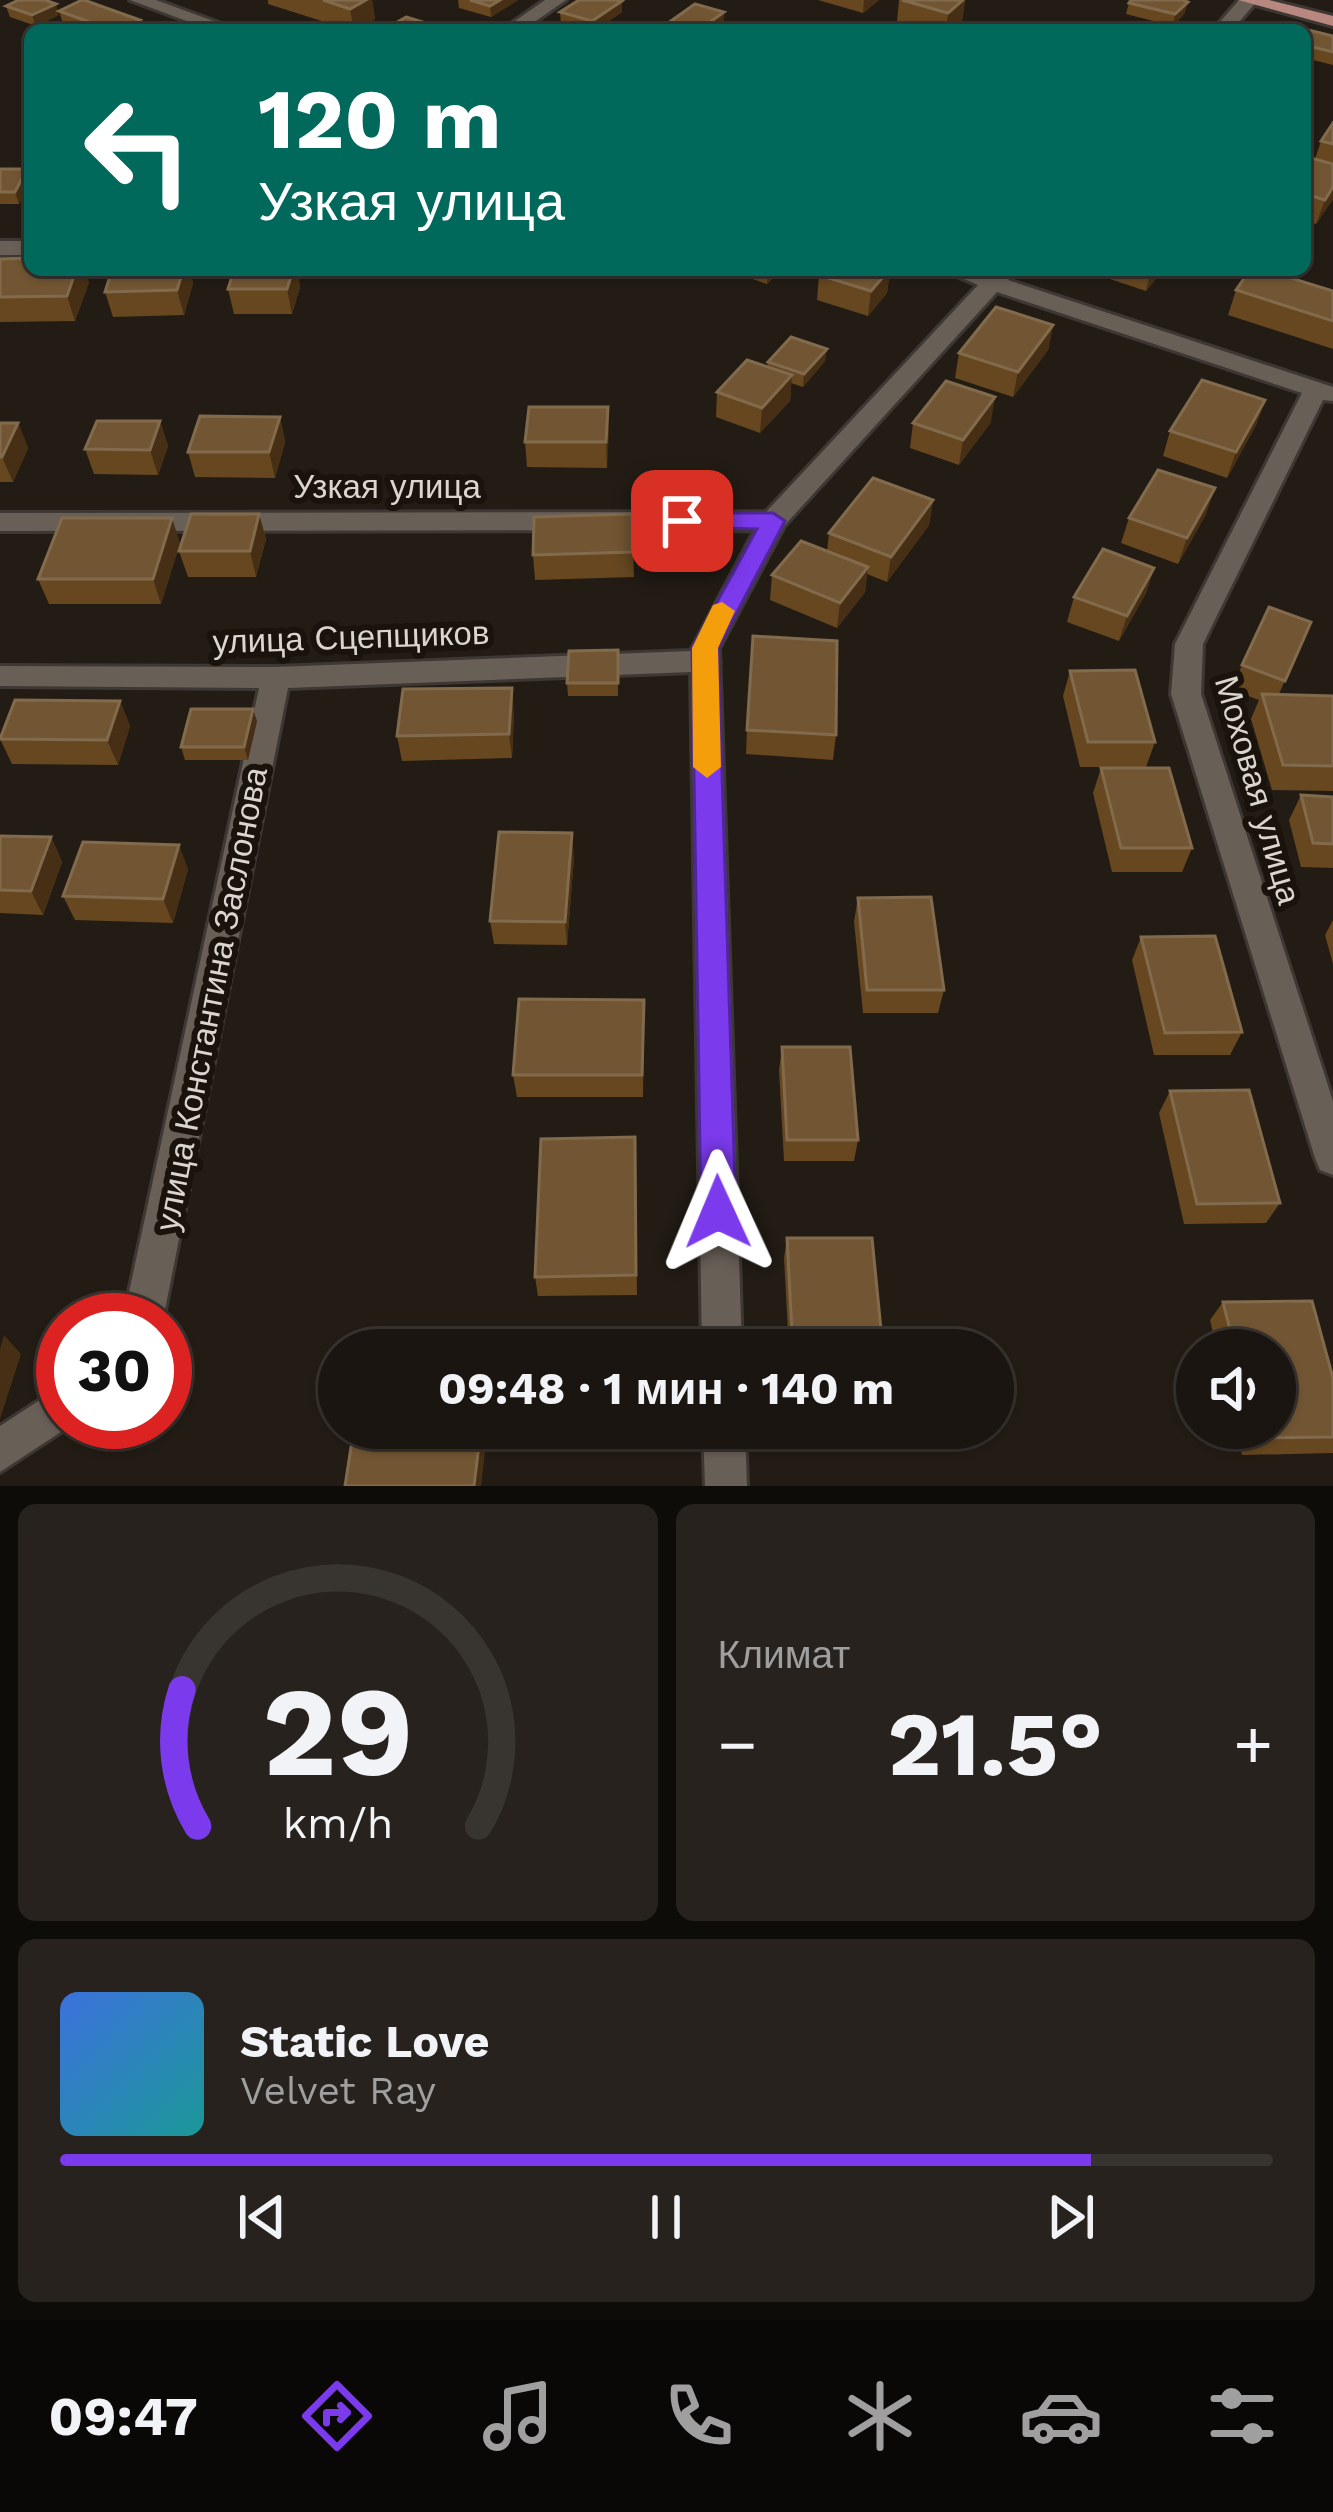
<!DOCTYPE html>
<html lang="ru">
<meta charset="utf-8">
<style>
:root{--surface:#1a1510;--page:#27221e;--text:#f1f3f6;--muted:#9f9f9f;--line:#383430;--accent:#7c3aed}
body{margin:0;font-family:"Work Sans",sans-serif;background:var(--page);color:var(--text);height:100vh;display:flex;flex-direction:column;font-size:45px;white-space:nowrap}
*{box-sizing:border-box;margin:0}
p{font-size:39px;color:var(--muted)}
.icon{flex:none;width:66px;height:66px;fill:none;stroke:currentColor;stroke-width:2;stroke-linecap:round;stroke-linejoin:round}
.map{position:relative;height:1486px;overflow:hidden}
.panel{display:flex;flex-direction:column;gap:18px;padding:18px;background:#0e0c09;flex:1}
.panel>*{flex:none}
.top-card{position:absolute;left:24px;top:24px;width:1287px;height:252px;border-radius:18px;box-shadow:0 3px 9px #0004,0 0 0 3px var(--line);background:#00695c;color:#fff;overflow:hidden}
.fabs{position:absolute;left:1176px;top:1329px;display:grid;gap:24px}
.fabs a{display:grid;place-items:center;width:120px;height:120px;border-radius:50%;background:var(--surface);box-shadow:0 3px 9px #0004,0 0 0 3px var(--line);font-size:60px}
.speed{position:absolute;left:36px;top:1293px;display:flex;gap:24px;font-size:60px;font-weight:700;text-align:center}
.speed>*{display:grid;place-content:center;width:156px;height:156px;border-radius:50%;background:var(--surface);box-shadow:0 3px 9px #0004,0 0 0 3px var(--line);line-height:1}
.speed .limit{border:18px solid #d22;background:#fff;color:#111}
.pin{position:absolute;display:grid;place-items:center;width:102px;height:102px;color:#fff;margin:-51px;border-radius:24px;box-shadow:0 6px 18px #0006}
.me{position:absolute;width:132px;margin:-66px;rotate:359deg;stroke-linejoin:round;filter:drop-shadow(0 0 9px #0008)}
.turn{display:flex;align-items:center;gap:42px;height:252px;padding:0 36px;font-size:54px}
.turn .icon{width:156px;height:156px;stroke-width:2.5}
.turn b{display:block;font-size:84px;line-height:102px}
.big{font-size:90px;font-weight:700;line-height:1.1}
.panel .widget{flex:1;display:flex;flex-direction:column;justify-content:center;gap:18px;min-width:0;padding:0 42px;border-radius:18px;background:var(--page)}
.panel .dial{align-items:center;gap:0}
.dial svg{height:312px;overflow:visible;fill:none;stroke:var(--line);stroke-width:7;stroke-linecap:round;text-anchor:middle}
.dial text{fill:var(--text);stroke:none}
.song{display:flex;align-items:center;gap:36px}
.cover{width:144px;height:144px;border-radius:18px;background:linear-gradient(135deg,hsl(220 70% 55%),hsl(180 70% 35%))}
.played{height:12px;border-radius:6px;background:linear-gradient(90deg,var(--accent) 85%,var(--line) 85%)}
.keys{display:flex;justify-content:space-around;direction:ltr}
.heat{display:flex;justify-content:space-between;align-items:center;font-size:66px;direction:ltr}
.panel .tiles{flex:1;display:grid;gap:18px;grid-template-columns:1fr 1fr}
.widget:last-child{grid-column:span 2}
.trip{position:absolute;left:318px;top:1329px;width:696px;height:120px;border-radius:60px;background:var(--surface);box-shadow:0 3px 9px #0004,0 0 0 3px var(--line);font-weight:700;line-height:120px;text-align:center}
.menu{display:flex;height:192px;justify-content:space-around;align-items:center;background:#0a0806;color:var(--muted)}
.menu .icon{width:84px;height:84px}
.menu .current{color:var(--accent)}
.menu b{font-size:54px;color:var(--text)}
.map>svg:first-child{display:block}
</style>
<div class="map">
<svg width="1333" height="1486" viewBox="0 0 1333 1486">
<rect width="100%" height="100%" fill="#231c15"/>
<g fill="none" stroke-linecap="round" stroke-linejoin="round">
<!-- minor casing -->
<g stroke="#3d3833" stroke-width="6">
<g id="minor">
<path d="M130,0H156L238,30H211Z"/>
<path d="M545,0H566L523,30H502Z"/>
<path d="M1239,0H1258L1232,30H1213Z"/>
<rect x="0" y="241" width="30" height="14"/>
<path d="M943,270L989,274L1016,270L1008,280L1333,387V401L1323,400L1203,644L1201,694L1333,1101V1175L1320,1170L1315,1158L1171,694L1175,644L1302,393L997,292L784,526L719,648L742,1350H702L691,672L288,688L163,1320H123L259,688L0,686V666L276,667L691,651L755,530L0,531V513L766,512L978,285Z"/>
<path d="M63,1385V1422H76L0,1472V1426Z"/>
<path d="M703,1428H745L747,1486H705Z"/>
</g>
</g>
<!-- major casing -->
<g stroke="#3d3833" stroke-width="6">
<path id="major" d="M1238,0H1269L1333,16V26Z"/>
</g>
<!-- minor -->
<use href="#minor" fill="#685f57" fill-rule="evenodd"/>
<!-- major -->
<use href="#major" fill="#b8877f" fill-rule="evenodd"/>
</g>
<!-- wall -->
<g fill="#664720">
<path d="M268,0H372L375,19L356,30H350L268,4Z"/>
<path d="M458,0H518L491,17L459,8Z"/>
<path d="M818,0H879L863,13Z"/>
<path d="M899,0H965L962,21L951,30H926L897,22Z"/>
<path d="M622,1V12L596,30H583L561,24L560,12Z"/>
<path d="M1129,3L1185,13L1173,26L1126,14Z"/>
<path d="M6,6L59,15L36,26L10,17Z"/>
<path d="M59,11L140,20L143,30H65Z"/>
<path d="M724,12V24L715,30H668V23Z"/>
<path d="M1305,30L1333,36V65L1305,58Z"/>
<path d="M1333,123V199L1316,224L1305,220V160L1315,159L1321,141Z"/>
<path d="M0,169H27L30,179L19,204H0Z"/>
<path d="M0,259L89,282L75,321L0,322Z"/>
<path d="M183,270H190L193,283L184,315L113,317L105,292Z"/>
<path d="M234,270H297L300,287L292,314H234L228,289Z"/>
<path d="M727,270H782L767,284Z"/>
<path d="M890,270L887,293L868,316L817,300L819,275Z"/>
<path d="M1083,270H1163L1146,291Z"/>
<path d="M1236,290L1333,291V349L1228,315Z"/>
<path d="M1053,325L1048,350L1013,397L955,378L959,353Z"/>
<path d="M825,361L803,387L791,383L790,401L760,433L716,417L717,392L767,367L768,362Z"/>
<path d="M1265,400L1256,425L1227,478L1163,456L1170,431Z"/>
<path d="M608,407L607,468L527,467L525,442Z"/>
<path d="M280,417L285,442L275,478L195,477L188,452Z"/>
<path d="M160,421L168,446L158,475L94,474L85,449Z"/>
<path d="M991,422L959,465L910,448L913,423Z"/>
<path d="M0,423H18L28,448L13,482H0Z"/>
<path d="M933,500L929,525L887,582L867,574L865,592L837,628L770,600L772,575L827,551L829,533Z"/>
<path d="M259,514L266,539L256,577H188L179,551Z"/>
<path d="M632,514L634,577L535,580L533,555Z"/>
<path d="M1206,514L1178,564L1121,543L1129,518Z"/>
<path d="M180,543L161,604H49L38,579Z"/>
<path d="M1154,568L1146,593L1119,641L1067,622L1074,597Z"/>
<path d="M1311,622L1279,694L1333,696V791L1272,790L1251,719L1259,700L1232,690L1242,665Z"/>
<path d="M618,650V696H568L567,683Z"/>
<path d="M1070,671L1155,742L1146,767H1080L1063,696Z"/>
<path d="M120,701L130,726L118,765L12,764L0,739Z"/>
<path d="M514,712L512,758L402,761L397,736Z"/>
<path d="M257,721L248,760H185L181,747Z"/>
<path d="M747,730L836,735L833,760L746,754Z"/>
<path d="M1101,768L1192,848L1182,872H1112L1093,793Z"/>
<path d="M1301,795L1333,797V868L1301,867L1289,820Z"/>
<path d="M0,836L51,837L62,862L43,915L0,913Z"/>
<path d="M574,857L567,945L494,944L490,921Z"/>
<path d="M188,869L173,923L75,920L63,896Z"/>
<path d="M858,898L944,990L938,1013H863L854,921Z"/>
<path d="M1333,920V964L1325,935Z"/>
<path d="M1141,937L1242,1032L1230,1055H1154L1132,960Z"/>
<path d="M644,1023L643,1097H517L513,1075Z"/>
<path d="M782,1047L858,1140L854,1161H784L779,1070Z"/>
<path d="M1170,1091L1280,1203L1266,1223L1184,1224L1159,1113Z"/>
<path d="M635,1137L637,1295L538,1296L535,1277Z"/>
<path d="M787,1238L883,1350H789L784,1258Z"/>
<path d="M1223,1302L1333,1378V1453L1242,1455L1235,1428H1275V1350H1217L1210,1320Z"/>
</g>
<!-- shaded-wall -->
<g fill="#462f14">
<path d="M366,0H372L375,19L354,30L350,9Z"/>
<path d="M500,0H518L491,17L490,6Z"/>
<path d="M864,0H879L863,13Z"/>
<path d="M963,0H965L962,21L951,30H946L948,13Z"/>
<path d="M622,1V12L596,30H592V21Z"/>
<path d="M1188,2L1185,13L1173,26L1175,14Z"/>
<path d="M56,4L59,15L36,26L32,15Z"/>
<path d="M724,12V24L715,30H699Z"/>
<path d="M140,20L143,30H121Z"/>
<path d="M27,169L30,183L19,204L15,192Z"/>
<path d="M1333,187V199L1316,224L1325,200Z"/>
<path d="M76,270H85L89,282L75,321L67,296Z"/>
<path d="M183,270H190L193,283L184,315L177,290Z"/>
<path d="M293,270H297L300,287L292,314L287,289Z"/>
<path d="M768,270H782L767,284Z"/>
<path d="M890,270L887,293L868,316L871,291Z"/>
<path d="M1151,270H1163L1146,291Z"/>
<path d="M1053,325L1048,350L1013,397L1018,372Z"/>
<path d="M827,349L825,361L803,387L804,374Z"/>
<path d="M792,375L790,401L760,433L762,408Z"/>
<path d="M995,397L991,422L959,465L963,440Z"/>
<path d="M1265,400L1256,425L1227,478L1236,452Z"/>
<path d="M608,407L609,433L607,468L606,442Z"/>
<path d="M280,417L285,442L275,478L269,452Z"/>
<path d="M160,421L168,446L158,475L150,450Z"/>
<path d="M18,423L28,448L13,482L2,457Z"/>
<path d="M1215,488L1206,514L1178,564L1187,538Z"/>
<path d="M933,500L929,525L887,582L891,557Z"/>
<path d="M259,514L266,539L256,577L250,551Z"/>
<path d="M172,518L180,543L161,604L153,579Z"/>
<path d="M868,567L865,592L837,628L840,603Z"/>
<path d="M1154,568L1146,593L1119,641L1127,616Z"/>
<path d="M512,688L514,712L512,758L509,734Z"/>
<path d="M120,701L130,726L118,765L107,740Z"/>
<path d="M253,709L257,721L248,760L244,747Z"/>
<path d="M572,833L574,857L567,945L565,922Z"/>
<path d="M51,837L62,862L43,915L31,891Z"/>
<path d="M179,845L188,869L173,923L163,899Z"/>
<path d="M4,1335L21,1354L0,1419V1349Z"/>
<path d="M481,1428H488L481,1486H474Z"/>
</g>
<!-- building -->
<g fill="#725633" stroke="#826a4c" stroke-width="3">
<path d="M19,0H45L56,4L32,15L6,6Z"/>
<path d="M82,0H84L140,20L121,30H111L59,11Z"/>
<path d="M323,0H366L350,9Z"/>
<path d="M470,0H500L490,6Z"/>
<path d="M579,0H619L622,1L592,21L560,12Z"/>
<path d="M902,0H963L948,13Z"/>
<path d="M1131,0H1182L1188,2L1175,14L1129,3Z"/>
<path d="M695,4L724,12L699,30L668,23Z"/>
<path d="M406,17L442,28L385,29Z"/>
<path d="M995,25L1013,30H989Z"/>
<path d="M1300,28L1333,36V52L1305,45V30H1298Z"/>
<path d="M1333,123V144L1321,141Z"/>
<path d="M1307,157L1333,164V187L1325,200L1305,194V160Z"/>
<path d="M0,169H27L15,192H0Z"/>
<path d="M30,258V270H76L67,296L0,297V259Z"/>
<path d="M112,270H183L177,290L105,292Z"/>
<path d="M234,270H293L287,289H228Z"/>
<path d="M824,270H889L871,291L819,275Z"/>
<path d="M1250,270H1265L1333,291V321L1236,290Z"/>
<path d="M996,307L1053,325L1018,372L959,353Z"/>
<path d="M791,337L827,349L804,374L768,362Z"/>
<path d="M747,360L792,375L762,408L717,392Z"/>
<path d="M1202,380L1265,400L1236,452L1170,431Z"/>
<path d="M946,381L995,397L963,440L913,423Z"/>
<path d="M529,407H608L606,442H525Z"/>
<path d="M200,416L280,417L269,452H188Z"/>
<path d="M97,421H160L150,450L85,449Z"/>
<path d="M0,423H18L2,457H0Z"/>
<path d="M1158,470L1215,488L1187,538L1129,518Z"/>
<path d="M873,478L933,500L891,557L829,533Z"/>
<path d="M191,514H259L250,551H179Z"/>
<path d="M632,514L634,552L533,555L534,517Z"/>
<path d="M62,518H172L153,579H38Z"/>
<path d="M801,541L868,567L840,603L772,575Z"/>
<path d="M1103,549L1154,568L1127,616L1074,597Z"/>
<path d="M1269,607L1311,622L1285,681L1242,665Z"/>
<path d="M753,636L837,641L836,735L747,730Z"/>
<path d="M618,650V683H567L569,651Z"/>
<path d="M1135,670L1155,742H1088L1070,671Z"/>
<path d="M512,688L509,734L397,736L403,689Z"/>
<path d="M1262,694L1333,696V766L1283,765Z"/>
<path d="M15,700L120,701L107,740L0,739Z"/>
<path d="M191,709H253L244,747H181Z"/>
<path d="M1101,768H1169L1192,848H1121Z"/>
<path d="M1301,795L1333,797V844L1313,843Z"/>
<path d="M499,832L572,833L565,922L490,921Z"/>
<path d="M0,836L51,837L31,891L0,890Z"/>
<path d="M83,842L179,845L163,899L63,896Z"/>
<path d="M931,897L944,990H867L858,898Z"/>
<path d="M1215,936L1242,1032L1165,1033L1141,937Z"/>
<path d="M519,999L644,1000L642,1075H513Z"/>
<path d="M782,1047H850L858,1140H787Z"/>
<path d="M1249,1090L1280,1203L1197,1204L1170,1091Z"/>
<path d="M635,1137L636,1275L535,1277L541,1139Z"/>
<path d="M787,1238H872L883,1350H793Z"/>
<path d="M1312,1301L1333,1378V1437L1256,1438L1254,1428H1275V1350H1235L1223,1302Z"/>
<path d="M354,1428H481L474,1486H345Z"/>
</g>
<!-- route -->
<path fill="#7c3aed" stroke="#51269a" stroke-width="3" d="M682,513H773L785,521L718,648L736,1212L731,1224L718,1229L706,1224L701,1212L692,648L757,529L674,527V516Z"/>
<!-- slow -->
<path fill="#f59e0b" d="M722,602L735,611L718,648L721,767L707,778L693,767L692,648L713,605Z"/>
<g text-anchor="middle" dominant-baseline="central" stroke-width="12" stroke-linejoin="round" paint-order="stroke">
<!-- street labels -->
<g font-size="33" fill="#dad5d0" stroke="#19130c">
<text x="387" y="486">Узкая улица</text>
<text transform="translate(351 637) rotate(-2)">улица Сцепщиков</text>
<text transform="translate(1258 790) rotate(74)">Моховая улица</text>
<text transform="translate(211 999) rotate(-79)">улица Константина Заслонова</text>
</g>
</g>
</svg>
<div class="fabs">
<a><svg class="icon" aria-label="sound" viewBox="0 0 24 24"><path d="M4 9h4l5-4v14l-5-4H4zM17 9q2 3 0 6"/></svg></a>
</div>
<div class="speed"><div class="limit">30</div></div>
<div class="pin" style="left:682px;top:521px;background:#d93025"><svg class="icon" aria-label="arrive" viewBox="0 0 24 24"><path d="M6 21V4h12l-3 4 3 4H6"/></svg></div>
<svg class="me" style="left:718px;top:1212px" viewBox="-20 -20 40 40"><path d="M0-17L14 15 0 8-14 15z" fill="#7c3aed" stroke="#fff" stroke-width="4"/></svg>
<div class="trip">09:48 · 1 мин · 140 m</div>
<div class="top-card">
<div class="turn"><svg class="icon" aria-label="left" viewBox="0 0 24 24"><path d="M17 20v-9H6M10 6l-5 5 5 5"/></svg><div><b>120 m</b>Узкая улица</div></div>
</div>
</div>
<section class="panel">
<div class="tiles">
<div class="widget dial"><svg viewBox="0 0 100 80">
<path d="M14 69A42 42 0 1 1 86 69"/>
<path d="M14 69A42 42 0 0 1 10 34" stroke="#7c3aed"/>
<text x="50" y="56" font-size="32" font-weight="700">29</text>
<text x="50" y="72" font-size="11">km/h</text>
</svg></div>
<div class="widget"><p>Климат</p>
<div class="heat"><a>−</a><b class="big">21.5°</b><a>+</a></div>
</div>
<div class="widget">
<div class="song"><i class="cover"></i><div><b>Static Love</b><p>Velvet Ray</p></div></div>
<div class="played"></div>
<div class="keys"><svg class="icon" aria-label="previous" viewBox="0 0 24 24"><path d="M18 5L8 12l10 7zM5 5v14"/></svg><svg class="icon" aria-label="pause" viewBox="0 0 24 24"><path d="M8 5v14M16 5v14"/></svg><svg class="icon" aria-label="next" viewBox="0 0 24 24"><path d="M6 5l10 7-10 7zM19 5v14"/></svg></div>
</div>
</div>
</section>
<nav class="menu">
<b>09:47</b>
<svg class="icon current" aria-label="directions" viewBox="0 0 24 24"><path d="M12 3l9 9-9 9-9-9zM9 14v-3h6M13 9l2 2-2 2"/></svg>
<svg class="icon" aria-label="music" viewBox="0 0 24 24"><path d="M9 18V5l10-2v13"/><circle cx="6" cy="18" r="3"/><circle cx="16" cy="16" r="3"/></svg>
<svg class="icon" aria-label="phone" viewBox="0 0 24 24"><path d="M5 4h4l2 5-3 2q2 4 5 5l2-3 5 2v4C11 20 4 13 5 4z"/></svg>
<svg class="icon" aria-label="climate" viewBox="0 0 24 24"><path d="M12 3v18M4 7l16 10M4 17L20 7"/></svg>
<svg class="icon" aria-label="car" viewBox="0 0 24 24"><path d="M5 17H2v-5l4-1 3-4h7l3 4 3 1v5h-3M9 17h6M6 11h13"/><circle cx="7" cy="17" r="2"/><circle cx="17" cy="17" r="2"/></svg>
<svg class="icon" aria-label="filters" viewBox="0 0 24 24"><path d="M4 7h16M4 17h16"/><circle cx="9" cy="7" r="2"/><circle cx="15" cy="17" r="2"/></svg>
</nav>
